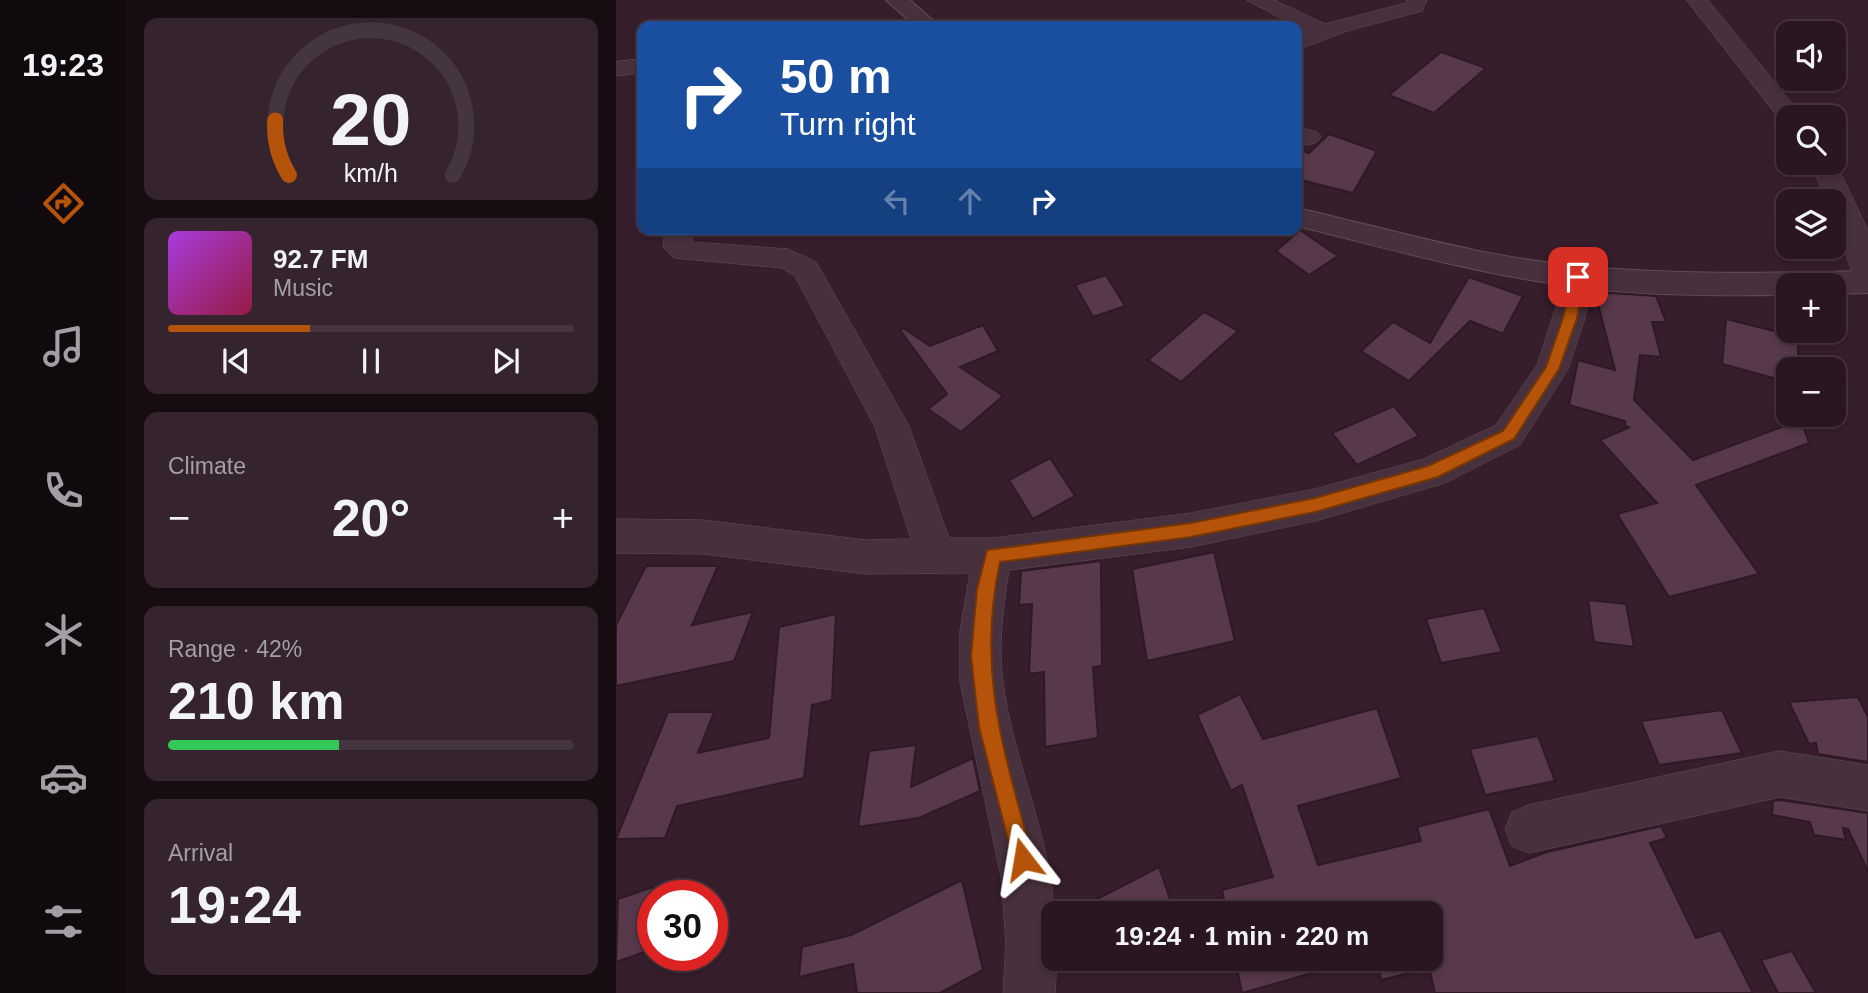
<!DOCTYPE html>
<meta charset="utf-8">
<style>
:root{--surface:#291621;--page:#35232e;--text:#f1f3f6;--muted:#a59fa5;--line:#45353f;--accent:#b45309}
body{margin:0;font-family:Arial,sans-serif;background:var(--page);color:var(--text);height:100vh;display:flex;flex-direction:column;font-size:26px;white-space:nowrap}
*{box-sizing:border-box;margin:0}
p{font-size:23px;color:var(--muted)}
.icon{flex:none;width:38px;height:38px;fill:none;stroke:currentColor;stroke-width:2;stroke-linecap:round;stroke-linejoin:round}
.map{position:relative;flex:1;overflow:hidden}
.details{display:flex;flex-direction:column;gap:18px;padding:18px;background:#170c12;width:490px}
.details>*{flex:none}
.banner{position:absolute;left:21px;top:21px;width:665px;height:214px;border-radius:14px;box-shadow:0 4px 10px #0003,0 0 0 2px var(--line);background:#1a4fa0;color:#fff;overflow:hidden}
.tools{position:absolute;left:1160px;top:21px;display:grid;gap:14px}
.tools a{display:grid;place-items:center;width:70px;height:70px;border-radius:14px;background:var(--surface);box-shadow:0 4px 10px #0003,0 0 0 2px var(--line);font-size:35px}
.speed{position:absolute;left:21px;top:880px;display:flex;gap:14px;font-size:35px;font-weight:700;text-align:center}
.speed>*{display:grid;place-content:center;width:91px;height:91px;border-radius:50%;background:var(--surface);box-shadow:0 4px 10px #0003,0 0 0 2px var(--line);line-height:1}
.speed .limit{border:10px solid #d22;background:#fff;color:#111}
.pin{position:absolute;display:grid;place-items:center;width:60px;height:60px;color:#fff;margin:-30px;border-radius:14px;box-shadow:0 4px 10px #0006}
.me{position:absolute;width:77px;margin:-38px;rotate:346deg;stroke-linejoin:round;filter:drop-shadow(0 0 5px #0008)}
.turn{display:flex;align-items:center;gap:24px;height:147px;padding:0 28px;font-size:32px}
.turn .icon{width:91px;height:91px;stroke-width:2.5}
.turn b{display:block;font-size:49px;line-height:60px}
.lanes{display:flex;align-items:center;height:66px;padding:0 28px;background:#0003;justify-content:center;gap:35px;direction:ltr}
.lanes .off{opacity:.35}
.big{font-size:52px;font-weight:800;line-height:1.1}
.details .tile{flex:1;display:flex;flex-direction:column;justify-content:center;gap:10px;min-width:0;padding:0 24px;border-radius:14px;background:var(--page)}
.details .dial{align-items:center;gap:0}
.dial svg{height:182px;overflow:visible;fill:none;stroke:var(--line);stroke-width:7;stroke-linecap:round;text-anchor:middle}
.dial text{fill:var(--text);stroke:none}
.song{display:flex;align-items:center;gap:21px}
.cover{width:84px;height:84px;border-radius:10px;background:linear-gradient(135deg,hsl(280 70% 55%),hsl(340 70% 35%))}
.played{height:7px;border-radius:4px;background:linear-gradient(90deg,var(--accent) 35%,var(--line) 35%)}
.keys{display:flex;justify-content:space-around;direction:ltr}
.heat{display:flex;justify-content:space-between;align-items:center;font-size:38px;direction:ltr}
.charge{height:10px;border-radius:5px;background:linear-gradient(90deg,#34c759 42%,var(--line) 0)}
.trip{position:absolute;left:425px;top:901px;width:402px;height:70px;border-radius:14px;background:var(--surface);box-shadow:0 4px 10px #0003,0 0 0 2px var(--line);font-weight:800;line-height:70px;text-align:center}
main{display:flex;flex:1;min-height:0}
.menu{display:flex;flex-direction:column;width:126px;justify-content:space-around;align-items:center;background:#10090d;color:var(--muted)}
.menu .icon{width:49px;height:49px}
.menu .on{color:var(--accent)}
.menu b{font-size:32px;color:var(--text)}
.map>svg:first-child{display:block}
</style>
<main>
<nav class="menu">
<b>19:23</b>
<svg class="icon on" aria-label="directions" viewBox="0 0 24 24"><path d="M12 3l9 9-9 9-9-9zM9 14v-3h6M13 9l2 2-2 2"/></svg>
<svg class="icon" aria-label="music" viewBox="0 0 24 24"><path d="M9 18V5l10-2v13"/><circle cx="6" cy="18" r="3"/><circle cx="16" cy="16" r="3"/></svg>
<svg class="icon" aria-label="phone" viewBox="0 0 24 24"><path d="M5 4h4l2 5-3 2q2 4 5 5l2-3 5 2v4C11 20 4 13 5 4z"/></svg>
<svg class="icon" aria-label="climate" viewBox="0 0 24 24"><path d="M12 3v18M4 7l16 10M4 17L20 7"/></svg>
<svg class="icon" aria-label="car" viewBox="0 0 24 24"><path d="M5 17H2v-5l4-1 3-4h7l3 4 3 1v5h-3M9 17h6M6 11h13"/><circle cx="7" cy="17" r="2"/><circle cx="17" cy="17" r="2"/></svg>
<svg class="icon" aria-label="filters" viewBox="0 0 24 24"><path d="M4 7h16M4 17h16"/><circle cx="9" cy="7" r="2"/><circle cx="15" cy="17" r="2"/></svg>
</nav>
<section class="details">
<div class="tile dial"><svg viewBox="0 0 100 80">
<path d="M14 69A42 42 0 1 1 86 69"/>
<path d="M14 69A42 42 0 0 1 8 45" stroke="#b45309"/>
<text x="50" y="56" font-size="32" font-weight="700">20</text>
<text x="50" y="72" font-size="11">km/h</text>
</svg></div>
<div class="tile">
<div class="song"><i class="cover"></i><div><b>92.7 FM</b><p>Music</p></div></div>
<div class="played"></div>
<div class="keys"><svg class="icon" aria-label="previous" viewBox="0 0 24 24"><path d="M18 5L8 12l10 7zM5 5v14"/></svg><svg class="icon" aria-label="pause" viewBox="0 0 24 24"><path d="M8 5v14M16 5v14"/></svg><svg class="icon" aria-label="next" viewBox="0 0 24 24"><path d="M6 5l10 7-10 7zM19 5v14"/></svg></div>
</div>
<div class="tile"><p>Climate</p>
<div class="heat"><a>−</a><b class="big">20°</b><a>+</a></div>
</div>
<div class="tile"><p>Range · 42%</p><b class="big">210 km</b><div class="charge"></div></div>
<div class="tile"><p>Arrival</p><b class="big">19:24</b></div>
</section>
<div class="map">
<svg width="1252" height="993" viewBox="0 0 1252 993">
<rect width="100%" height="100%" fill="#371e2c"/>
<!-- building -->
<g fill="#58394b" stroke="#2e1925" stroke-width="2">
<path d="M825,52L870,68L818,113L773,95Z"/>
<path d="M713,134L761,151L737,193L681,179V149L693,153Z"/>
<path d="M684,230L722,256L693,275L660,251Z"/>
<path d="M490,275L509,306L477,317L459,285Z"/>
<path d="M853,277L907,296L887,334L854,321L793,381L745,351L777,322L814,343Z"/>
<path d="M979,292L1040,296L1050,322H1036L1045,357L1024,355L1018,400L1077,460L1185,420L1193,443L1080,485L1143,574L1053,597L1001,514L1041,503L984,440L1014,427H1010L1009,421L953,405L962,360L999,370Z"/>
<path d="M588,312L622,331L565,382L532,360Z"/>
<path d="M1110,319L1182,337V369H1172V382L1106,364Z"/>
<path d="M367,325L382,351L344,367L387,396L345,432L312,409L331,394L284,330L287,328L314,346Z"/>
<path d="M778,406L803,436L741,465L716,433Z"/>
<path d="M434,458L459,496L417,519L393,480Z"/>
<path d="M598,552L619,641L531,661L516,569Z"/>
<path d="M485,561L486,666L477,667L482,738L429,747L428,672L413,674L416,604L403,605L405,571Z"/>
<path d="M30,566H102L76,625L137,612L118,661L0,686V625Z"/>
<path d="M972,600L1010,604L1018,647L978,642Z"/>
<path d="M868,608L886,652L825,663L810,619Z"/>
<path d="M220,614L216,700L196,705L188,778L61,806L49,838L0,839L52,712H98L82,753L153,738L163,627Z"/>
<path d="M624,694L647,739L761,708L785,778L682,806L702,865L805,841L801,827L873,809L894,866L931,852L1045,826L1051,838L1034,843L1080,938L1105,930L1137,993H819L813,968L765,980L760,959H816V914H611L606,890L657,877L626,785L615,791L581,715Z"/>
<path d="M1242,697L1252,717V762L1202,754L1200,743L1193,744L1173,702Z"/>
<path d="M1106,710L1126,753L1043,765L1025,721Z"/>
<path d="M922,736L939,781L869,795L854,749Z"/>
<path d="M300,745L295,787L357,758L364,791L303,818L242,827L253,751Z"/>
<path d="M1164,800L1252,813V871L1232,829L1227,828L1230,840L1198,835L1194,822L1156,815L1157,801Z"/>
<path d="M543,867L559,914H452Z"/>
<path d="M346,880L367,970L324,993H241L237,964L183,977L186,947L235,935Z"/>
<path d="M37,887V949L0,962L2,899Z"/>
<path d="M1176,951L1200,993H1162L1145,960Z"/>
<path d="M619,959H745L626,993Z"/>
</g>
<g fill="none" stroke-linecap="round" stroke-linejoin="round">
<!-- minor casing -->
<g stroke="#634c59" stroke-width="1">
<g id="minor">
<path d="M631,0H658L709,24L790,3L791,0H811L806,11L731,31L681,50V35L690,32Z"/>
<path d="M1071,0H1092L1187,117H1172V124L1166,122Z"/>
<path d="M26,59V73L0,76V62Z"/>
<path d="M681,127L701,132L705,137L701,142L692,145L681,142Z"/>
<path d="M1218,160L1252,230V287L1242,284C1233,270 1218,217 1218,201H1211L1194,163H1218Z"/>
<path d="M50,229H78L76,242L172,249L200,262L293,426L333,538H377L575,513L699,489L808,459L880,425L921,365L952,270L962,267L972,270L977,277L969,318L952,369L904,445L829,483L699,521L575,547L393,570C387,607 382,645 387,682C395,748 423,810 434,875C439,905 438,929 438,959H441L439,993H387L390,943L385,877L344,682V631L354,573L250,574L87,554L0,553V519L87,520L250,540L295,539L259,427L179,276L166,268L58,258L47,247Z"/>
<path d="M1164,751L1252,765V811L1164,797L913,853L896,846L889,829L896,812L913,805Z"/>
</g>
</g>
<!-- tertiary casing -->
<g stroke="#634c59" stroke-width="2">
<g id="tertiary">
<path d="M270,0H294L323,26H299Z"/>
<path d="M681,208C774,229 868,258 964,266C1059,275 1156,273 1252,271V293L1218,294V285H1172V295C1107,296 1025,296 961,287C866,275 773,249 681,226Z"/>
</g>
</g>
<!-- minor -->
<use href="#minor" fill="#48313e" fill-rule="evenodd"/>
<!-- tertiary -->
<use href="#tertiary" fill="#48313e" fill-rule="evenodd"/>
</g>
<!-- route -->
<path fill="#b45309" stroke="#753606" stroke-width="2" d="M962,272L969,277L961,318L943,369L898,439L822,477L699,512L575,537L384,562C360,673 389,754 417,859L414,867L407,870L399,867L363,727L355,656L361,589L371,550L575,523L699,498L812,466L887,431L930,367L947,318L956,277Z"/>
</svg>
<div class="tools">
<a><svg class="icon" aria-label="sound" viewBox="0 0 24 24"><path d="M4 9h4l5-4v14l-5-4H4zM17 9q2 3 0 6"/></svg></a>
<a><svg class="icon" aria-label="search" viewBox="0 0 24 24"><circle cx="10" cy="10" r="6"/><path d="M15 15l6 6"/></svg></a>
<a><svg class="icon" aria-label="layers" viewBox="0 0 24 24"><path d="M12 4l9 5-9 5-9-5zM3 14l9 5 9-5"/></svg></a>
<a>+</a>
<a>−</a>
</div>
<div class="speed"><div class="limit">30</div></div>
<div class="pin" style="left:962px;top:277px;background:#d93025"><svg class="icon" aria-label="arrive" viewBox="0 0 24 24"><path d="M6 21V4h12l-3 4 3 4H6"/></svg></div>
<svg class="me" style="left:407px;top:859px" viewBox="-20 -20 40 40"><path d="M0-17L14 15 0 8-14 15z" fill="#b45309" stroke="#fff" stroke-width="4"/></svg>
<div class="trip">19:24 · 1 min · 220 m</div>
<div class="banner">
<div class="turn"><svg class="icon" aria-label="right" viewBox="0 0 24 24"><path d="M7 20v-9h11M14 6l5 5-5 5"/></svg><div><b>50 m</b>Turn right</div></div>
<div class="lanes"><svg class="icon off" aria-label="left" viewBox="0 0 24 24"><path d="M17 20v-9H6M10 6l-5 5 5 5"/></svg><svg class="icon off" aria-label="ahead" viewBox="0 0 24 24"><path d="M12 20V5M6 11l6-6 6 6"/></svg><svg class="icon" aria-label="right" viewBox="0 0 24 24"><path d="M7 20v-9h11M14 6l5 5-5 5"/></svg></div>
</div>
</div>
</main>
